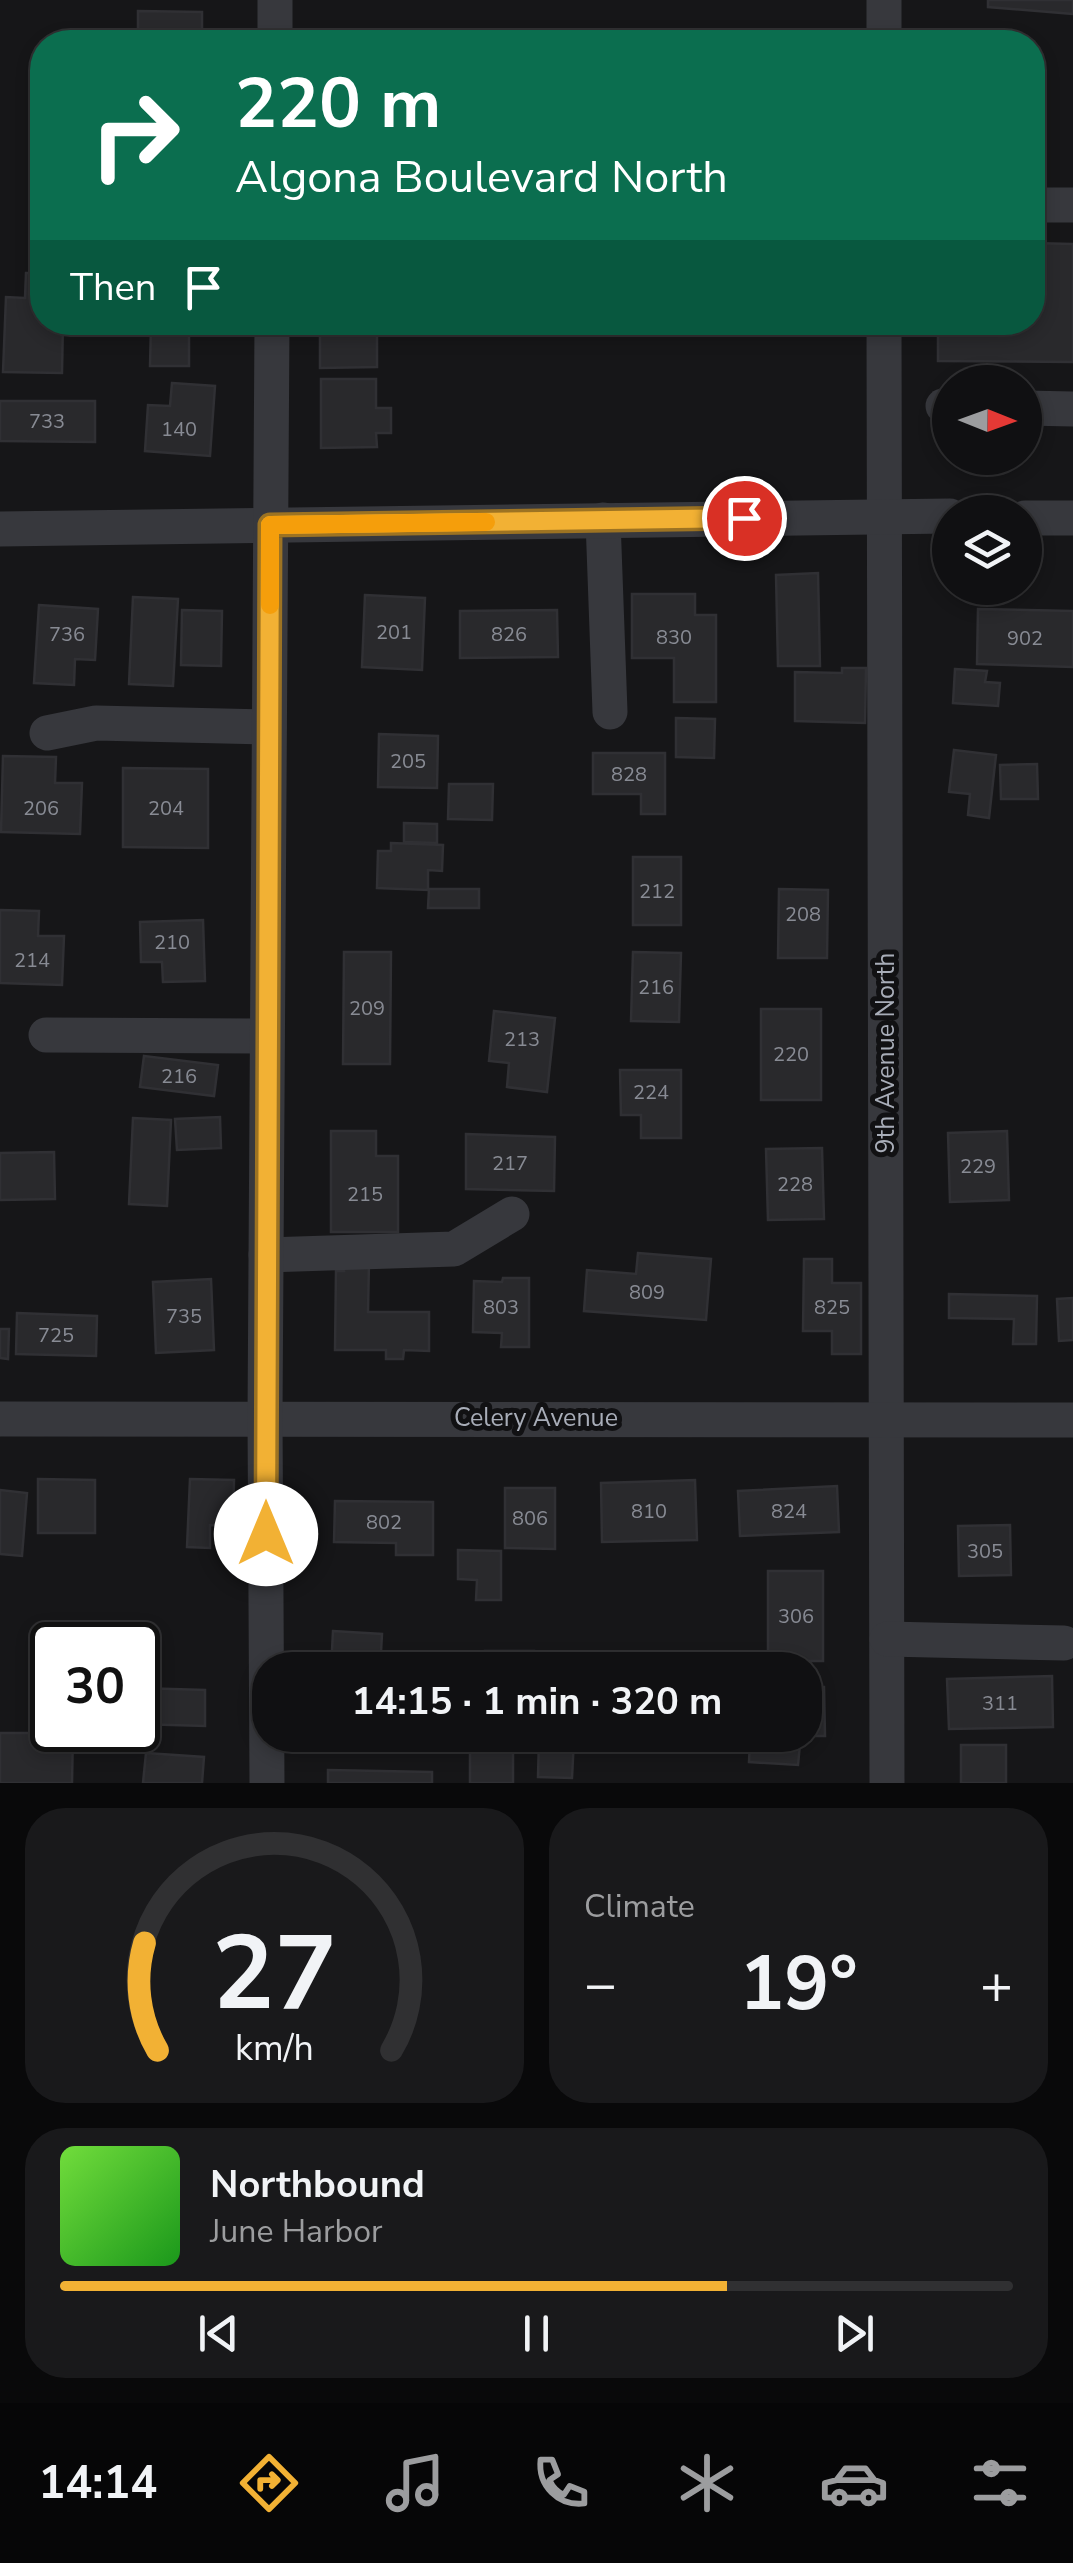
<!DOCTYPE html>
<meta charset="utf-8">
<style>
:root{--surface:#101012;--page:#19191b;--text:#f1f3f6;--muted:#9c9d9f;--line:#303032;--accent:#f2b134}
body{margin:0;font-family:"Nunito Sans",sans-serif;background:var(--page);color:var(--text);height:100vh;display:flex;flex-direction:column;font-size:38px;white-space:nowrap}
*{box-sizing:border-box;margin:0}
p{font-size:32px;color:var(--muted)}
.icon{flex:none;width:55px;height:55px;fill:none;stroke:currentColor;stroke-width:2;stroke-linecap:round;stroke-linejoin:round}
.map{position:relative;height:1783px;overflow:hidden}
.side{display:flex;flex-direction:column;gap:25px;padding:25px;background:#09090a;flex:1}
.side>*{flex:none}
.guide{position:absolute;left:30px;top:30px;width:1015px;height:305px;border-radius:40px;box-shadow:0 5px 15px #0003,0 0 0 2px var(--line);background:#0b6e4f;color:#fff;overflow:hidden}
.needle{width:65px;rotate:91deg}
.fabs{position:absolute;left:932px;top:365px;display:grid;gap:20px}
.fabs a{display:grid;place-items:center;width:110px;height:110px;border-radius:50%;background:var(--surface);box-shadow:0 5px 15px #0003,0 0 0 2px var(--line);font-size:50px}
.speed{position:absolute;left:30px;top:1622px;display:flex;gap:20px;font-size:50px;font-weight:700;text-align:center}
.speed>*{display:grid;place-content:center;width:130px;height:130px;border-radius:50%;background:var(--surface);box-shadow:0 5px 15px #0003,0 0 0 2px var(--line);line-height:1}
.speed .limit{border:5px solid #111;border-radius:15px;background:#fff;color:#111}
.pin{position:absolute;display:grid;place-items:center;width:85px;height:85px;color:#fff;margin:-42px;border:5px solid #fff;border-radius:50%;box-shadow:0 2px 10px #0007}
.me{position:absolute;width:110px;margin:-55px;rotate:0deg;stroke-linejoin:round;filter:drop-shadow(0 0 8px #0008)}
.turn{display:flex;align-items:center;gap:35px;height:210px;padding:0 40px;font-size:45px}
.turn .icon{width:130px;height:130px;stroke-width:2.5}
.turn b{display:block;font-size:70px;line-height:85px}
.then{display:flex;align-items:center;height:95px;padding:0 40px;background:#0003;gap:20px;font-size:38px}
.big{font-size:75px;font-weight:700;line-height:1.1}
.side .tile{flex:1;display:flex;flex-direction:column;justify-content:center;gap:15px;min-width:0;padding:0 35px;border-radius:40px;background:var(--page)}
.side .dial{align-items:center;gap:0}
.dial svg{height:260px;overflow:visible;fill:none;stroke:var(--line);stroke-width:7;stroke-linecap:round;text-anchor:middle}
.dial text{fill:var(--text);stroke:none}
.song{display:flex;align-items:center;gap:30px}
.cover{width:120px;height:120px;border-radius:15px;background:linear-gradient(135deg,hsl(100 70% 55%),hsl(120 70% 35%))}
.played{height:10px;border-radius:5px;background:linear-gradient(90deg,var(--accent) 70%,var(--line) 70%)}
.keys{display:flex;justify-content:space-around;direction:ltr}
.heat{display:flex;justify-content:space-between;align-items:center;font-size:55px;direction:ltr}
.side .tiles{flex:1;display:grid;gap:25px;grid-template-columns:1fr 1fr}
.tile:last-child{grid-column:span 2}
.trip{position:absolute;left:252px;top:1652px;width:570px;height:100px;border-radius:40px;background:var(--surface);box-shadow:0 5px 15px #0003,0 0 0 2px var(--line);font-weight:700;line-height:100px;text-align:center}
.tab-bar{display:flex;height:160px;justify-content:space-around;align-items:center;background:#060607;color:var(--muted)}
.tab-bar .icon{width:70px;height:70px}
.tab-bar .selected{color:var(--accent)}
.tab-bar b{font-size:45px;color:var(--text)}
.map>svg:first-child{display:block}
</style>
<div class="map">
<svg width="1073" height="1783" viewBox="0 0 1073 1783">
<rect width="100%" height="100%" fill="#161618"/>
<!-- building -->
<g fill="#29292c" stroke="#303034" stroke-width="2.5">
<path d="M988,0H1073V14L988,7Z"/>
<path d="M138,11L202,12V42H138Z"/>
<path d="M1032,243L1073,244V362L938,361V322H1032Z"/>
<path d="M26,273H42V322H63L62,373L3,372L6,297L25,298Z"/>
<path d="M131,322H189V366H150L151,324Z"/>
<path d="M320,323H377V367L320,368Z"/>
<path d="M321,379H376V408H391V433H376L377,447L321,448Z"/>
<path d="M172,383L215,386L210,456L145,451L148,405L170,406Z"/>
<path d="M0,401H95V442L0,441Z"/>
<path d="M818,573L820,666H778L776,575Z"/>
<path d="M632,594H695V615H716V702H674V658H632Z"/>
<path d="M365,595L425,598L422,670L362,667Z"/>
<path d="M133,597L178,599L173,686L129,684Z"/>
<path d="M39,605L98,609L95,660L75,659L74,685L34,683Z"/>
<path d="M978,609L1073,611V667L977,664Z"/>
<path d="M182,610L222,611L221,666L181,665Z"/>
<path d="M557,610L558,657L460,658V611Z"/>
<path d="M842,668H866L865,723L795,721V672L842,673Z"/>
<path d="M955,669L987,671L985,682L1000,683L998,706L953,703Z"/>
<path d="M676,718L715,719L714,758L676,757Z"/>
<path d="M379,734L438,736L437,788L378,787Z"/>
<path d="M954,750L996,755L989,818L968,815L970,794L949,792Z"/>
<path d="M593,753H665V814H641V794H593Z"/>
<path d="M3,756L56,757L55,783H82L80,834L1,832Z"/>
<path d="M1037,764L1038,799H1001L1000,765Z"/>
<path d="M123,768L208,769V848L123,847Z"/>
<path d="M449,784H493L492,820L448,819Z"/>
<path d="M404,823L437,824V843L404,842Z"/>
<path d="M391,843L443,845L442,871L428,870V890L377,888L378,851H391Z"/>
<rect x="633" y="857" width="48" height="68"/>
<path d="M429,889H479V908H428Z"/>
<path d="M779,889L828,890L827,958H778Z"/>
<path d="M0,910L39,911L38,936H64L62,985L0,983Z"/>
<path d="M203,920L205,981L163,982L162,962H141L140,922Z"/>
<path d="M344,952H391L390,1064H343Z"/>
<path d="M633,952L681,953L679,1022L631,1021Z"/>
<rect x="761" y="1009" width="60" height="91"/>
<path d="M494,1011L555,1018L547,1092L507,1087L509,1063L489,1061Z"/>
<path d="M144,1056L218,1065L214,1096L140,1087Z"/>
<path d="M620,1070H681V1138H641V1115H621Z"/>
<path d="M220,1117L221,1148L177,1150L175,1119Z"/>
<path d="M133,1118L171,1120L167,1206L129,1204Z"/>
<path d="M331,1131H376V1156H398V1232H331Z"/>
<path d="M1007,1131L1009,1200L950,1202L948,1133Z"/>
<path d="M466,1134L555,1137L554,1191L466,1189Z"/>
<path d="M822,1148L824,1219L768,1220L766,1149Z"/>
<path d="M54,1152L55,1199L0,1200V1153Z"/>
<path d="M638,1253L711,1259L706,1320L584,1311L587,1270L636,1274Z"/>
<path d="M804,1259H832V1283H861V1354H832V1331H803Z"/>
<path d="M343,1262H369L368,1312H429V1351L404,1350L403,1359H386V1350H335L336,1271H344Z"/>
<path d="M503,1278H529V1347H501L502,1333L473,1332L474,1281L502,1282Z"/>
<path d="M211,1279L214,1350L156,1353L153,1282Z"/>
<path d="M949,1294L1037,1296L1036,1344H1013L1014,1319L949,1318Z"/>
<path d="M1073,1298V1340L1059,1341L1057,1299Z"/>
<path d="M17,1313L97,1316L96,1356L16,1354Z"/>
<path d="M0,1329H9L8,1359L0,1358Z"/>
<path d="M38,1479L95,1480V1533H38Z"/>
<path d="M190,1479L234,1480L233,1526L210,1525V1548L187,1547Z"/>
<path d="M695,1480L697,1540L602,1542L601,1483Z"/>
<path d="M837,1486L839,1532L740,1536L738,1491Z"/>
<path d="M505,1488H555V1549L505,1548Z"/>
<path d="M0,1490L27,1493L22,1556L0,1554Z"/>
<path d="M335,1501L433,1502V1555H396V1543L334,1542Z"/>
<path d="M1010,1525L1011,1575L959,1576L958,1526Z"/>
<path d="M458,1550L501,1551V1600H476L477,1580L458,1579Z"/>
<rect x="768" y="1571" width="55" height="90"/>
<path d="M333,1631L382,1634L380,1670H331Z"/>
<path d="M485,1651H534L533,1670H485Z"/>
<path d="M1052,1676L1053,1727L949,1729L947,1679Z"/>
<path d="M805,1687H824L825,1736H785L805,1735Z"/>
<path d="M138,1688L205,1690V1726L138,1724Z"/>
<path d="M0,1733H73L72,1783H0Z"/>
<path d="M539,1738L574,1739L572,1778L538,1777Z"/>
<path d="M750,1741L800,1744L798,1765L749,1762Z"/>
<rect x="470" y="1744" width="43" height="39"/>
<rect x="961" y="1745" width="45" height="38"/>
<path d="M146,1753L204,1757L202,1783H143Z"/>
<path d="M328,1770L432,1772V1783H328Z"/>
</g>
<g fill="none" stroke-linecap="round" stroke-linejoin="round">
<!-- minor -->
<g stroke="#37383d" stroke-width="35">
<path d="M275,42V0"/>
<path d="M884,42V0"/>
<path d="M1032,205H1073"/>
<path d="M884,322L887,1783"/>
<path d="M943,406H950"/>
<path d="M1025,408L1073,409"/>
<path d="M1025,518H1073"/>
<path d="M603,520L610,712"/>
<path d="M0,529L950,516"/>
<path d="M47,733L96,723L269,727"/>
<path d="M46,1035L267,1036"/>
<path d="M266,1255L454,1249L512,1214"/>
<path d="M0,1419L1073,1420"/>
<path d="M887,1639L1064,1643"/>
<path d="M267,1783L265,1417L272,322"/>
</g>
</g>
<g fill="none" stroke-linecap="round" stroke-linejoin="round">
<!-- route casing -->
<g stroke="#9d7322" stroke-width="25">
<path id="route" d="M266,1534L270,525L744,518"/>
</g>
<!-- route -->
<use href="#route" stroke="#f2b134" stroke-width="18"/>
<!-- slow -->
<path stroke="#f59e0b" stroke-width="18" d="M270,605V525L486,522"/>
</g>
<g text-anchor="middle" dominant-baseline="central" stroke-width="10" stroke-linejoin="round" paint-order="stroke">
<!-- number labels -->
<g font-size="20" fill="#888b94">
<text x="47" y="421">733</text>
<text x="179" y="429">140</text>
<text x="394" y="632">201</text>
<text x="67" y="634">736</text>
<text x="509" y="634">826</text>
<text x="674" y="637">830</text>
<text x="1025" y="638">902</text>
<text x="408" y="761">205</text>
<text x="629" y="774">828</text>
<text x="41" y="808">206</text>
<text x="166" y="808">204</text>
<text x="657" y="891">212</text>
<text x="803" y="914">208</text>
<text x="172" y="942">210</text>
<text x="32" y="960">214</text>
<text x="656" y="987">216</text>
<text x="367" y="1008">209</text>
<text x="522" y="1039">213</text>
<text x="791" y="1054">220</text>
<text x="179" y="1076">216</text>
<text x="651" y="1092">224</text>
<text x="510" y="1163">217</text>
<text x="978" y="1166">229</text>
<text x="795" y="1184">228</text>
<text x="365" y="1194">215</text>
<text x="647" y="1292">809</text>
<text x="501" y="1307">803</text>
<text x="832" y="1307">825</text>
<text x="184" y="1316">735</text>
<text x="56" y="1335">725</text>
<text x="649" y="1511">810</text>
<text x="789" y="1511">824</text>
<text x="530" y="1518">806</text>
<text x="384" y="1522">802</text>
<text x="985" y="1551">305</text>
<text x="796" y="1616">306</text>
<text x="1000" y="1703">311</text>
</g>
<!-- street labels -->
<g font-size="25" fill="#a8adb8" stroke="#111113">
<text transform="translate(886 1053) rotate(-90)">9th Avenue North</text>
<text x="536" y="1418">Celery Avenue</text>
</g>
</g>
</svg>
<div class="fabs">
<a><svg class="needle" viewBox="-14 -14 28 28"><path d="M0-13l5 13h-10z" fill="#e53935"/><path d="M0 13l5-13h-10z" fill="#9c9d9f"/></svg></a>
<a><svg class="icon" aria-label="layers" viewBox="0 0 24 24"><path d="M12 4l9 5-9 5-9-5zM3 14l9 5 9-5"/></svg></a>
</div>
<div class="speed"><div class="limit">30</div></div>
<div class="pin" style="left:744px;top:518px;background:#d93025"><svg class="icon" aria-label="arrive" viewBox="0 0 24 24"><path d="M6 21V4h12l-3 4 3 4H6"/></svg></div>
<svg class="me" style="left:266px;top:1534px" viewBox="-20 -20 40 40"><circle r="19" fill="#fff"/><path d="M0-13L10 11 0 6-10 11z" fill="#f2b134"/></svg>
<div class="trip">14:15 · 1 min · 320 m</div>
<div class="guide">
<div class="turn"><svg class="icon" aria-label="right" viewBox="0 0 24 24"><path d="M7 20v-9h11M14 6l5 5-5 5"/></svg><div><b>220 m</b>Algona Boulevard North</div></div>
<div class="then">Then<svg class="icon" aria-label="arrive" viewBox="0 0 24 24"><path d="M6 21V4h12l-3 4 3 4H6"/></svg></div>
</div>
</div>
<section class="side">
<div class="tiles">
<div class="tile dial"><svg viewBox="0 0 100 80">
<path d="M14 69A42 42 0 1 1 86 69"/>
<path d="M14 69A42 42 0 0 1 10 36" stroke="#f2b134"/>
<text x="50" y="56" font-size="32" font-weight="700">27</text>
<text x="50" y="72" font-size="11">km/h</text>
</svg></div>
<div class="tile"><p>Climate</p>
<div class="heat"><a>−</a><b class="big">19°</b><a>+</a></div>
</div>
<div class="tile">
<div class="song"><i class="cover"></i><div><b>Northbound</b><p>June Harbor</p></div></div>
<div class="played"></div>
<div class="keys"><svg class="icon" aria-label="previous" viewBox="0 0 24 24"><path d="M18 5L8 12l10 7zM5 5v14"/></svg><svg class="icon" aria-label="pause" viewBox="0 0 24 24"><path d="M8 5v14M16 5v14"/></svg><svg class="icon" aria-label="next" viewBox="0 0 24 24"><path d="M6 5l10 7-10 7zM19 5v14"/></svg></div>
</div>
</div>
</section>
<nav class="tab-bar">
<b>14:14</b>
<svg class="icon selected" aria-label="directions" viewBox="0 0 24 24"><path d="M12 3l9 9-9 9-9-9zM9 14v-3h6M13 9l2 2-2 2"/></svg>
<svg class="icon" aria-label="music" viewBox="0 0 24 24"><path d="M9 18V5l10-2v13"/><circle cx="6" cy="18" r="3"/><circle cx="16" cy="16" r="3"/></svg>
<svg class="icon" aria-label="phone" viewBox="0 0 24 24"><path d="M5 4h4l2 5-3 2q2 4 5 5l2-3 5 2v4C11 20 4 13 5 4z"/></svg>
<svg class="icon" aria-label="climate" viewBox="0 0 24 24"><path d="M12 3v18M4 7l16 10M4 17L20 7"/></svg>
<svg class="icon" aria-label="car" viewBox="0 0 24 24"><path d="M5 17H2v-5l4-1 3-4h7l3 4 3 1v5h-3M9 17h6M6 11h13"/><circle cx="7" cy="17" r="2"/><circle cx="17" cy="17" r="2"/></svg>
<svg class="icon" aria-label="filters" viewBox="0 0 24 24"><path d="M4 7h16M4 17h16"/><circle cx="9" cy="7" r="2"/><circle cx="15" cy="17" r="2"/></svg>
</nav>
